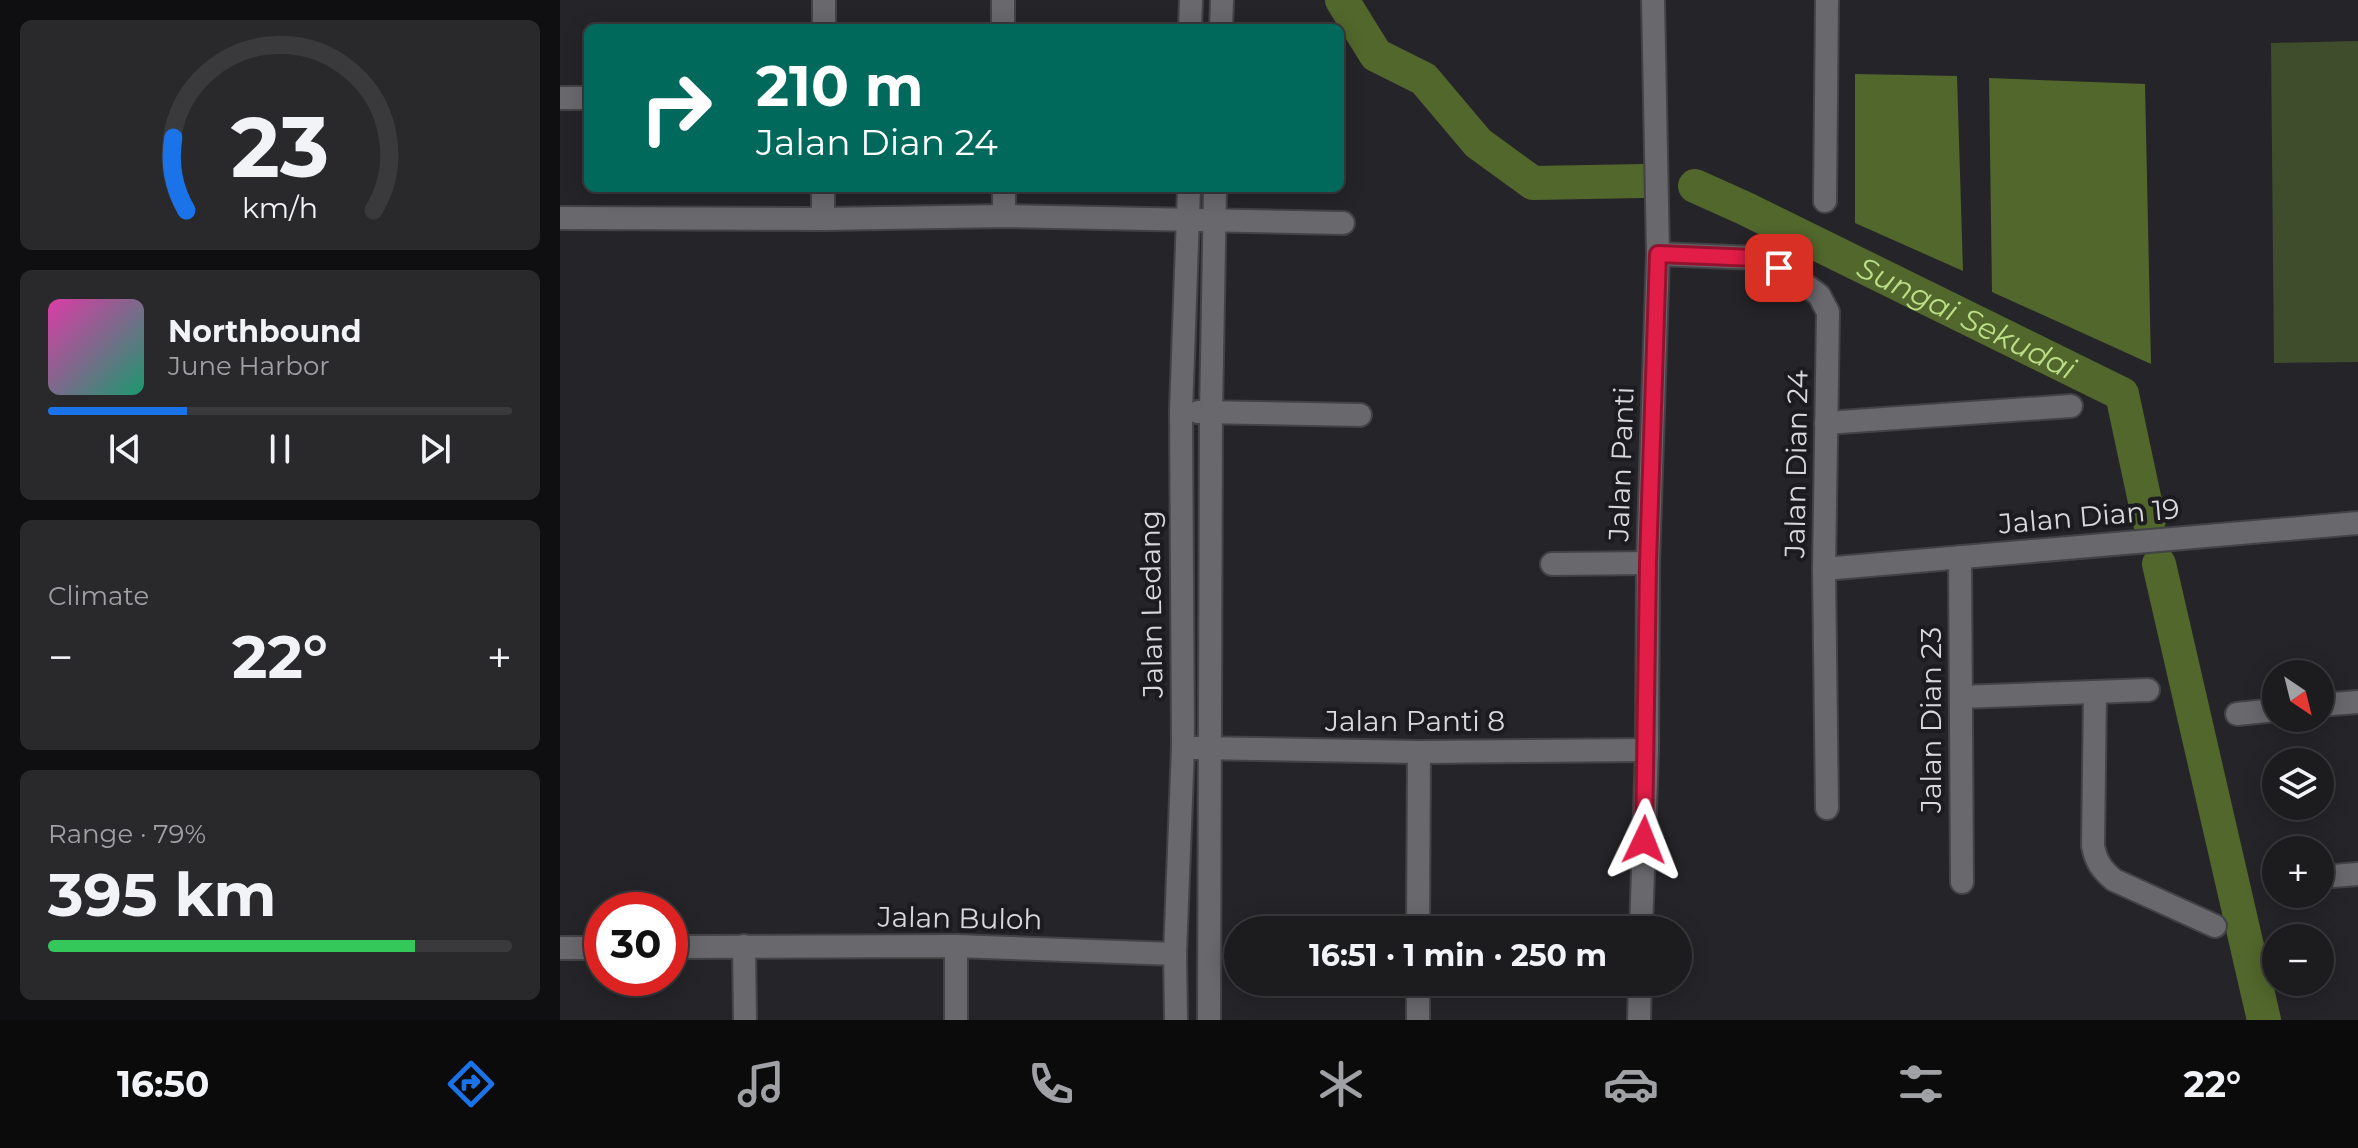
<!DOCTYPE html>
<meta charset="utf-8">
<style>
:root{--surface:#1c1c1f;--page:#29292c;--text:#f1f3f6;--muted:#a0a1a4;--line:#3a3a3d;--accent:#1a73e8}
body{margin:0;font-family:Montserrat,sans-serif;background:var(--page);color:var(--text);height:100vh;display:flex;flex-direction:column;font-size:30px;white-space:nowrap}
*{box-sizing:border-box;margin:0}
p{font-size:26px;color:var(--muted)}
.icon{flex:none;width:44px;height:44px;fill:none;stroke:currentColor;stroke-width:2;stroke-linecap:round;stroke-linejoin:round}
.map{position:relative;flex:1;overflow:hidden}
.panel{display:flex;flex-direction:column;gap:20px;padding:20px;background:#0f0f11;width:560px}
.panel>*{flex:none}
.guide{position:absolute;left:24px;top:24px;width:760px;height:168px;border-radius:12px;box-shadow:0 4px 20px #0003,0 0 0 2px var(--line);background:#00695c;color:#fff;overflow:hidden}
.needle{width:52px;rotate:145deg}
.controls{position:absolute;left:1702px;top:660px;display:grid;gap:16px}
.controls a{display:grid;place-items:center;width:72px;height:72px;border-radius:50%;background:var(--surface);box-shadow:0 4px 20px #0003,0 0 0 2px var(--line);font-size:40px}
.speed{position:absolute;left:24px;top:892px;display:flex;gap:16px;font-size:40px;font-weight:700;text-align:center}
.speed>*{display:grid;place-content:center;width:104px;height:104px;border-radius:50%;background:var(--surface);box-shadow:0 4px 20px #0003,0 0 0 2px var(--line);line-height:1}
.speed .limit{border:12px solid #d22;background:#fff;color:#111}
.pin{position:absolute;display:grid;place-items:center;width:68px;height:68px;color:#fff;margin:-34px;border-radius:16px;box-shadow:0 4px 12px #0006}
.me{position:absolute;width:88px;margin:-44px;rotate:2deg;stroke-linejoin:round;filter:drop-shadow(0 0 6px #0008)}
.turn{display:flex;align-items:center;gap:28px;height:168px;padding:0 40px;font-size:36px}
.turn .icon{width:104px;height:104px;stroke-width:2.5}
.turn b{display:block;font-size:56px;line-height:68px}
.big{font-size:60px;font-weight:700;line-height:1.1}
.panel .card{flex:1;display:flex;flex-direction:column;justify-content:center;gap:12px;min-width:0;padding:0 28px;border-radius:12px;background:var(--page)}
.panel .dial{align-items:center;gap:0}
.dial svg{height:208px;overflow:visible;fill:none;stroke:var(--line);stroke-width:7;stroke-linecap:round;text-anchor:middle}
.dial text{fill:var(--text);stroke:none}
.song{display:flex;align-items:center;gap:24px}
.cover{width:96px;height:96px;border-radius:12px;background:linear-gradient(135deg,hsl(320 70% 55%),hsl(160 70% 35%))}
.played{height:8px;border-radius:4px;background:linear-gradient(90deg,var(--accent) 30%,var(--line) 30%)}
.keys{display:flex;justify-content:space-around;direction:ltr}
.heat{display:flex;justify-content:space-between;align-items:center;font-size:44px;direction:ltr}
.charge{height:12px;border-radius:6px;background:linear-gradient(90deg,#34c759 79%,var(--line) 0)}
.trip{position:absolute;left:664px;top:916px;width:468px;height:80px;border-radius:40px;background:var(--surface);box-shadow:0 4px 20px #0003,0 0 0 2px var(--line);font-weight:700;line-height:80px;text-align:center}
.dock{display:flex;height:128px;justify-content:space-around;align-items:center;background:#0b0b0c;color:var(--muted)}
.dock .icon{width:56px;height:56px}
.dock .active{color:var(--accent)}
.dock b{font-size:36px;color:var(--text)}
main{display:flex;flex:1;min-height:0}
.map>svg:first-child{display:block}
</style>
<main>
<section class="panel">
<div class="card dial"><svg viewBox="0 0 100 80">
<path d="M14 69A42 42 0 1 1 86 69"/>
<path d="M14 69A42 42 0 0 1 9 41" stroke="#1a73e8"/>
<text x="50" y="56" font-size="32" font-weight="700">23</text>
<text x="50" y="72" font-size="11">km/h</text>
</svg></div>
<div class="card">
<div class="song"><i class="cover"></i><div><b>Northbound</b><p>June Harbor</p></div></div>
<div class="played"></div>
<div class="keys"><svg class="icon" aria-label="previous" viewBox="0 0 24 24"><path d="M18 5L8 12l10 7zM5 5v14"/></svg><svg class="icon" aria-label="pause" viewBox="0 0 24 24"><path d="M8 5v14M16 5v14"/></svg><svg class="icon" aria-label="next" viewBox="0 0 24 24"><path d="M6 5l10 7-10 7zM19 5v14"/></svg></div>
</div>
<div class="card"><p>Climate</p>
<div class="heat"><a>−</a><b class="big">22°</b><a>+</a></div>
</div>
<div class="card"><p>Range · 79%</p><b class="big">395 km</b><div class="charge"></div></div>
</section>
<div class="map">
<svg width="1798" height="1020" viewBox="0 0 1798 1020">
<rect width="100%" height="100%" fill="#252529"/>
<!-- green -->
<path fill="#404d2c" d="M1798,41V362L1714,363L1711,43Z"/>
<!-- water -->
<g fill="#51672b">
<path d="M1295,74L1397,76L1403,271L1295,223Z"/>
<path d="M1429,78L1585,84L1591,364L1432,292Z"/>
</g>
<g fill="none" stroke-linecap="round" stroke-linejoin="round">
<!-- river -->
<g stroke="#51672b" stroke-width="34">
<path d="M782,0L816,55L864,79L918,143L973,183L1083,181"/>
<path id="s1" d="M1135,186L1184,208L1562,394L1589,520"/>
<path d="M1599,564L1704,1020"/>
</g>
<!-- street casing -->
<g stroke="#434346" stroke-width="26">
<g id="street">
<path d="M443,0V28"/>
<path d="M264,28V0"/>
<path d="M630,28L631,0"/>
<path d="M661,28L662,0"/>
<path d="M0,98H28"/>
<path d="M444,188V216"/>
<path d="M1265,201L1267,0"/>
<path d="M0,218L263,219L444,216L783,223"/>
<path d="M263,219V188"/>
<path d="M1098,254L1195,258L1219,268L1244,284L1259,295L1268,312L1264,569L1267,808"/>
<path d="M638,412L800,415"/>
<path d="M1266,423L1511,406"/>
<path d="M1400,557L1402,882"/>
<path d="M992,564L1088,563"/>
<path d="M1264,569L1798,523"/>
<path d="M1535,692L1533,846C1536,862 1542,870 1554,880L1655,926"/>
<path d="M1401,697L1588,690"/>
<path d="M1760,705L1798,702"/>
<path d="M1677,714L1716,710"/>
<path d="M636,748L859,752L1087,750"/>
<path d="M1760,877L1798,874"/>
<path d="M858,930L859,752"/>
<path d="M1081,930L1087,750L1088,563L1098,254L1093,0"/>
<path d="M184,946L185,1020"/>
<path d="M110,947L396,946L615,954"/>
<path d="M0,948H42"/>
<path d="M396,1020V946"/>
<path d="M616,1020L615,954L623,747L621,411L629,188"/>
<path d="M649,1020L651,413L655,188"/>
<path d="M858,1020V982"/>
<path d="M1079,1020L1080,982"/>
</g>
</g>
<!-- street -->
<use href="#street" stroke="#68686d" stroke-width="22"/>
</g>
<g fill="none" stroke-linecap="round" stroke-linejoin="round">
<!-- route casing -->
<g stroke="#92132f" stroke-width="20">
<path id="route" d="M1084,840L1088,563L1098,254L1195,258L1219,268"/>
</g>
<!-- route -->
<use href="#route" stroke="#e11d48" stroke-width="14"/>
</g>
<g text-anchor="middle" dominant-baseline="central" stroke-width="8" stroke-linejoin="round" paint-order="stroke">
<!-- street labels -->
<g font-size="28" fill="#d9d8db" stroke="#1c1b1f">
<text transform="translate(1061 464) rotate(-88)">Jalan Panti</text>
<text transform="translate(1236 464) rotate(-89)">Jalan Dian 24</text>
<text transform="translate(1529 516) rotate(-5)">Jalan Dian 19</text>
<text transform="translate(591 604) rotate(-91)">Jalan Ledang</text>
<text transform="translate(1371 720) rotate(-90)">Jalan Dian 23</text>
<text x="855" y="721">Jalan Panti 8</text>
<text transform="translate(400 918) rotate(1)">Jalan Buloh</text>
</g>
<!-- water labels -->
<g font-size="30" font-style="italic" fill="#bbde86" stroke="#1c1b1f">
<text stroke="none"><textPath href="#s1" startOffset="302">Sungai Sekudai</textPath></text>
</g>
</g>
</svg>
<div class="controls">
<a><svg class="needle" viewBox="-14 -14 28 28"><path d="M0-13l5 13h-10z" fill="#e53935"/><path d="M0 13l5-13h-10z" fill="#a0a1a4"/></svg></a>
<a><svg class="icon" aria-label="layers" viewBox="0 0 24 24"><path d="M12 4l9 5-9 5-9-5zM3 14l9 5 9-5"/></svg></a>
<a>+</a>
<a>−</a>
</div>
<div class="speed"><div class="limit">30</div></div>
<div class="pin" style="left:1219px;top:268px;background:#d93025"><svg class="icon" aria-label="arrive" viewBox="0 0 24 24"><path d="M6 21V4h12l-3 4 3 4H6"/></svg></div>
<svg class="me" style="left:1084px;top:840px" viewBox="-20 -20 40 40"><path d="M0-17L14 15 0 8-14 15z" fill="#e11d48" stroke="#fff" stroke-width="4"/></svg>
<div class="trip">16:51 · 1 min · 250 m</div>
<div class="guide">
<div class="turn"><svg class="icon" aria-label="right" viewBox="0 0 24 24"><path d="M7 20v-9h11M14 6l5 5-5 5"/></svg><div><b>210 m</b>Jalan Dian 24</div></div>
</div>
</div>
</main>
<nav class="dock">
<b>16:50</b>
<svg class="icon active" aria-label="directions" viewBox="0 0 24 24"><path d="M12 3l9 9-9 9-9-9zM9 14v-3h6M13 9l2 2-2 2"/></svg>
<svg class="icon" aria-label="music" viewBox="0 0 24 24"><path d="M9 18V5l10-2v13"/><circle cx="6" cy="18" r="3"/><circle cx="16" cy="16" r="3"/></svg>
<svg class="icon" aria-label="phone" viewBox="0 0 24 24"><path d="M5 4h4l2 5-3 2q2 4 5 5l2-3 5 2v4C11 20 4 13 5 4z"/></svg>
<svg class="icon" aria-label="climate" viewBox="0 0 24 24"><path d="M12 3v18M4 7l16 10M4 17L20 7"/></svg>
<svg class="icon" aria-label="car" viewBox="0 0 24 24"><path d="M5 17H2v-5l4-1 3-4h7l3 4 3 1v5h-3M9 17h6M6 11h13"/><circle cx="7" cy="17" r="2"/><circle cx="17" cy="17" r="2"/></svg>
<svg class="icon" aria-label="filters" viewBox="0 0 24 24"><path d="M4 7h16M4 17h16"/><circle cx="9" cy="7" r="2"/><circle cx="15" cy="17" r="2"/></svg>
<b>22°</b>
</nav>
